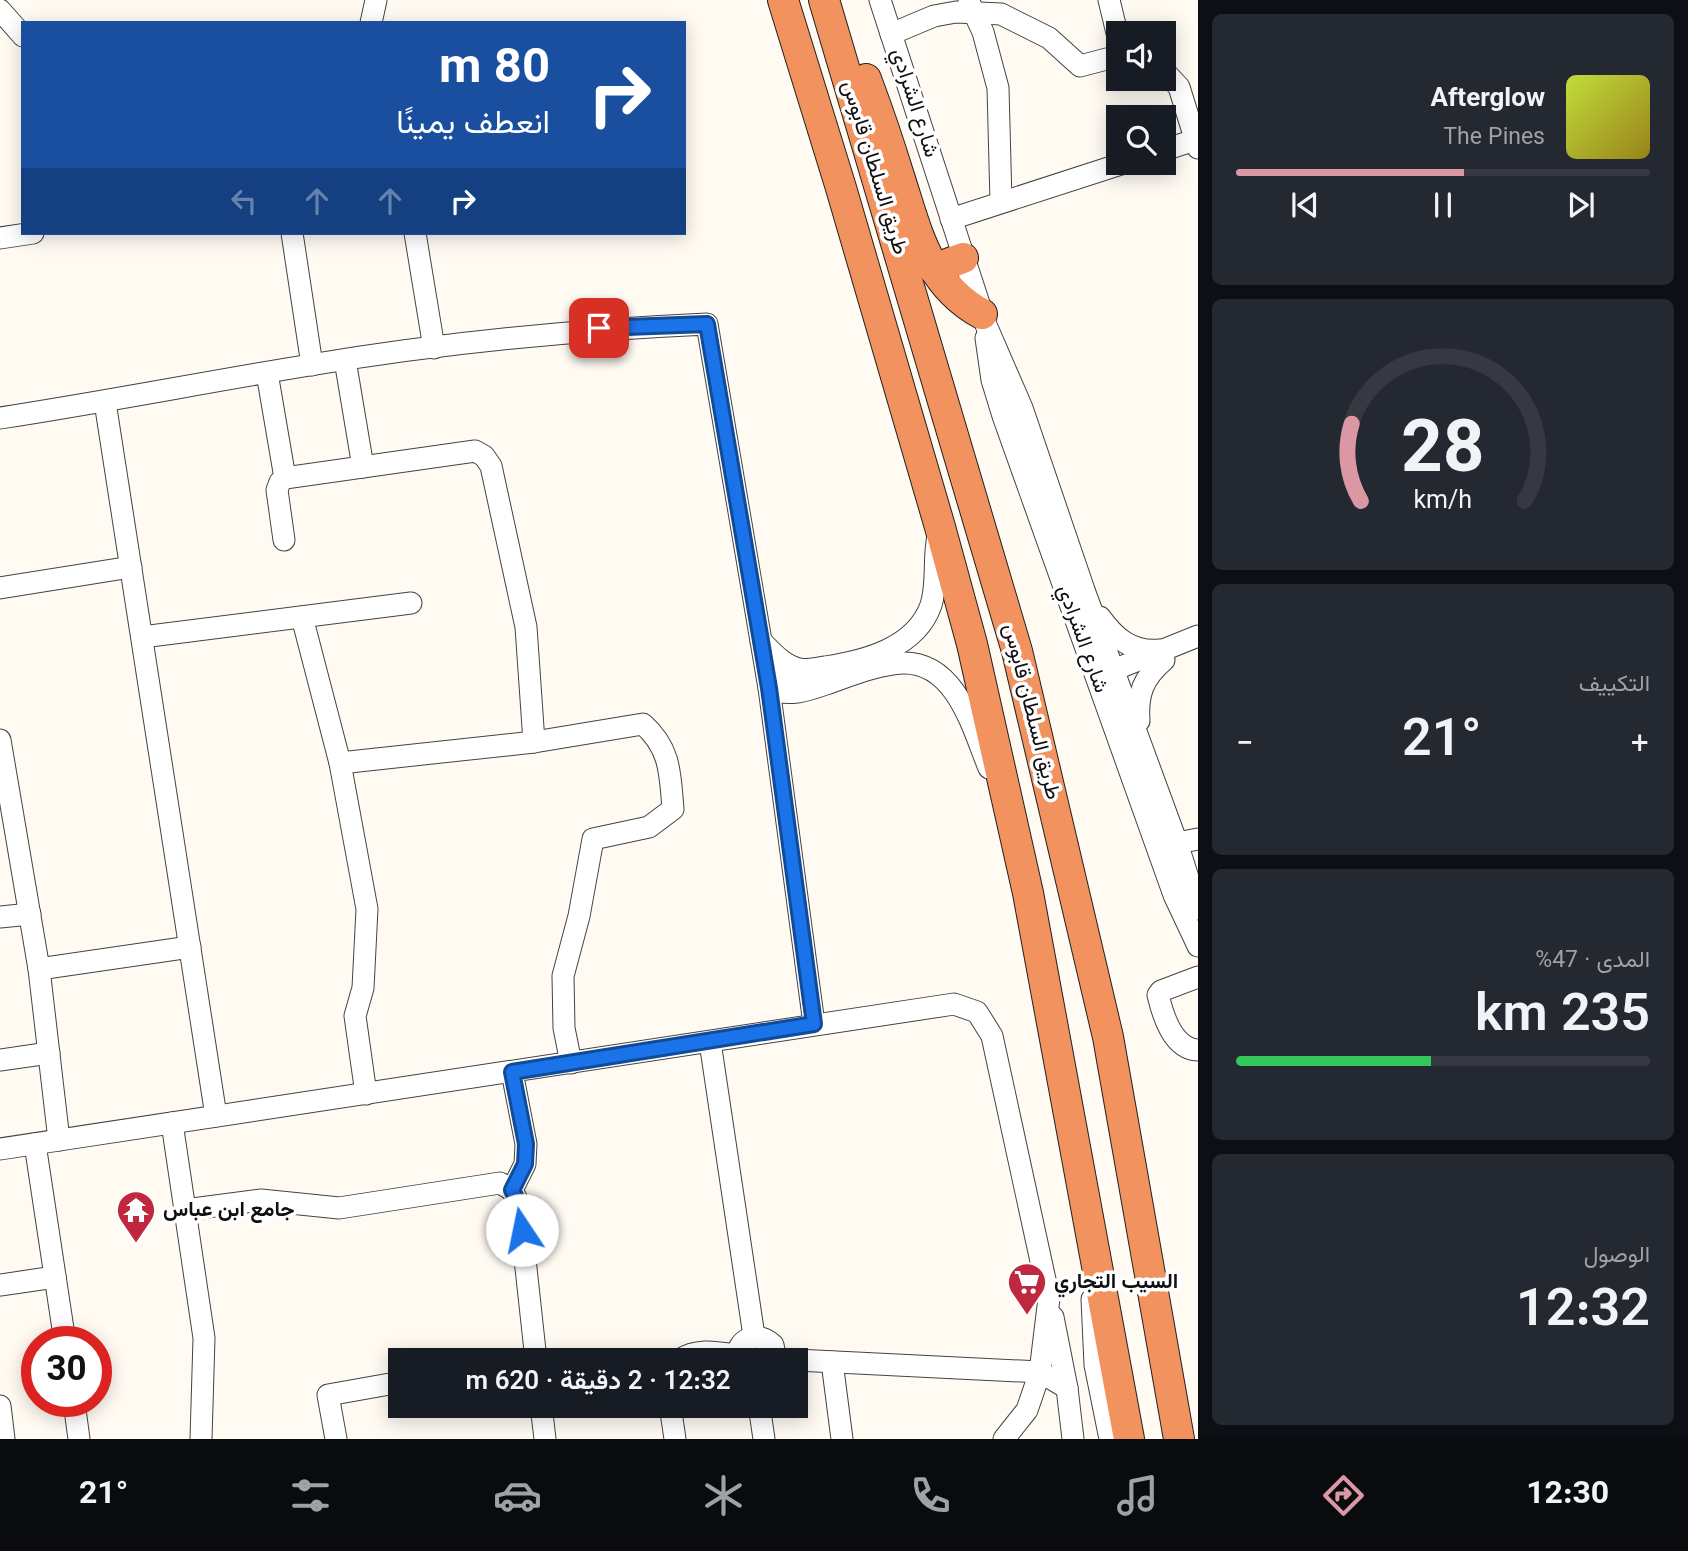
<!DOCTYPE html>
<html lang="ar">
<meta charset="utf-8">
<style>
:root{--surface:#171b24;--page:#242831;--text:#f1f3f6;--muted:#9ea1a6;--line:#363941;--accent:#db98a4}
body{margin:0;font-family:Georgia,Vazirmatn,serif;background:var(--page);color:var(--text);direction:rtl;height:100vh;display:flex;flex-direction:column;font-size:26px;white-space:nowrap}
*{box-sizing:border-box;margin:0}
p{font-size:23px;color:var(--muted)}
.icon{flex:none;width:38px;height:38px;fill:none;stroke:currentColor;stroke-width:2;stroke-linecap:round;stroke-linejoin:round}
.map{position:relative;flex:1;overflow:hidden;direction:ltr}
.panel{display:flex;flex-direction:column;gap:14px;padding:14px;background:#0d0f14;width:490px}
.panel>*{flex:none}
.banner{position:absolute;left:21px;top:21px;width:665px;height:214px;border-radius:0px;box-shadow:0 4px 18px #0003;direction:rtl;background:#1a4fa0;color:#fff;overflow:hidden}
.buttons{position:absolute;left:1106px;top:21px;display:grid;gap:14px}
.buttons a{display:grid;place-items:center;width:70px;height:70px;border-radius:0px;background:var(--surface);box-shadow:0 4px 18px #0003;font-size:35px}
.speed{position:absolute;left:21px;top:1326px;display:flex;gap:14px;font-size:35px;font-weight:700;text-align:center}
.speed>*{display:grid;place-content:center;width:91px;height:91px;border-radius:50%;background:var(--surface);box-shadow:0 4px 18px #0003;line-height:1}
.speed .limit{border:10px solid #d22;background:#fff;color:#111}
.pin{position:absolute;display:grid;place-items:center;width:60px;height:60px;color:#fff;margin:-30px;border-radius:14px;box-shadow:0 4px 10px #0006}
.me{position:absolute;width:77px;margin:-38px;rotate:349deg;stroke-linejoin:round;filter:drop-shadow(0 0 5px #0008)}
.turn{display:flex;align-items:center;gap:24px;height:147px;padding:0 21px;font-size:32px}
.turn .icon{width:91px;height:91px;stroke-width:2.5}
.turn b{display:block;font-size:49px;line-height:60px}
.lanes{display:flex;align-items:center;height:66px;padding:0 21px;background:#0003;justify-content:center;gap:35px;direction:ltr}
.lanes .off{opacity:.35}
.big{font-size:52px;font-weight:600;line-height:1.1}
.panel .card{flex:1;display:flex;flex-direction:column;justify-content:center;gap:10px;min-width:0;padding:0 24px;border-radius:10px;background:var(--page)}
.panel .dial{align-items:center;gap:0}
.dial svg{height:182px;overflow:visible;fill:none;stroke:var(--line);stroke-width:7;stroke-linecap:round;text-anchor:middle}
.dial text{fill:var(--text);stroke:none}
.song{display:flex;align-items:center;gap:21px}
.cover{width:84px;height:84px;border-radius:10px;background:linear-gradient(135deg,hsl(70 70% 55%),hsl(50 70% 35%))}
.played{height:7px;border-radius:4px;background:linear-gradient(90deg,var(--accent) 55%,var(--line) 55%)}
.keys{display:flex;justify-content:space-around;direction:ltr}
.heat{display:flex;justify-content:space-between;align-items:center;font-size:38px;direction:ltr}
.charge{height:10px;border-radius:5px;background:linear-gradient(90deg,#34c759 47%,var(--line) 0)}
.trip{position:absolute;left:388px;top:1348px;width:420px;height:70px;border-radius:0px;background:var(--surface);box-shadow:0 4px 18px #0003;font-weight:600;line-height:70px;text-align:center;direction:rtl}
.dock{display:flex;height:112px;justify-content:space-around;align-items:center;background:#090b0e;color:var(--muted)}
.dock .icon{width:49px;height:49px}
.dock .current{color:var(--accent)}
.dock b{font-size:32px;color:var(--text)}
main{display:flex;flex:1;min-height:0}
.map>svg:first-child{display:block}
</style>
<main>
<section class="panel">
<div class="card">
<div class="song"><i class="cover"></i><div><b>Afterglow</b><p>The Pines</p></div></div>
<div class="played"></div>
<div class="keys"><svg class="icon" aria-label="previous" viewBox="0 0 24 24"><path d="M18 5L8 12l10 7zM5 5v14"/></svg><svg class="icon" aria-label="pause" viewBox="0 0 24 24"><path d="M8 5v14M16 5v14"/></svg><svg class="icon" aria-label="next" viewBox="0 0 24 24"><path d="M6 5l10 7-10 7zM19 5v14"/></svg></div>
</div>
<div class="card dial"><svg viewBox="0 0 100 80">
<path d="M14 69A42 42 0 1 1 86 69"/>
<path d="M14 69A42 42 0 0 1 10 35" stroke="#db98a4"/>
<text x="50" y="56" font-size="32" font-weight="700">28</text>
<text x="50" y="72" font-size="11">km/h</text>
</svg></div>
<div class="card"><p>التكييف</p>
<div class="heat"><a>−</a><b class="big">21°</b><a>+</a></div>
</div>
<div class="card"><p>المدى · 47%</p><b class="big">235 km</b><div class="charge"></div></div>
<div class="card"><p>الوصول</p><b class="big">12:32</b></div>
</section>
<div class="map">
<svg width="1198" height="1439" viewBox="0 0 1198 1439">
<rect width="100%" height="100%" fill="#fffbf3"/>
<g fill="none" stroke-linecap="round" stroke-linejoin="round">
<!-- minor casing -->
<g stroke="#434343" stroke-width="23">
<g id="minor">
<path d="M880,0L986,325L1022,408L1084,590L1177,843L1198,909"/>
<path d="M1109,0L1118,37"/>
<path d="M969,2L983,32L998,88L1001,202"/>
<path d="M0,10L23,36"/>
<path d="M371,23L376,0"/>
<path d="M891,34L934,16L956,12L1001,14L1049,38L1080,66L1118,56"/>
<path d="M1164,71L1179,87L1198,148"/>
<path d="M1164,150L1198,139"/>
<path d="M951,219L1124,163"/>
<path d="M292,233L312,365"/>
<path d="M415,233L434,348"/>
<path d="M0,238L33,233"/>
<path d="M986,338L992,380L1003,416L1174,895L1198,946"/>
<path d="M345,360L363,467"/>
<path d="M267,373L285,478"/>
<path d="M105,402L216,1116"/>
<path d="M0,418C104,402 206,382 310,365C441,343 574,330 707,324L769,688L814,1024"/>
<path d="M284,540L277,490L280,482L285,478L475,451L484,456L491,466L526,627L534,742"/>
<path d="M0,588L131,567"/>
<path d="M302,617L340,763L367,909L363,988L355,1016L366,1094"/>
<path d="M1100,617C1115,638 1132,653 1160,650"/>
<path d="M142,637L411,603"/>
<path d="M761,641C772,652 783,665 799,669C807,671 817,668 825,667C865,661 916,648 931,605C938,583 933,559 938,536"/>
<path d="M801,670L775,680L769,688C788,697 806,691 826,684C849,676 878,664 903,663C957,662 973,730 989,768"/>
<path d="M1101,675L1198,636"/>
<path d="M1139,721C1137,694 1143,678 1164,660"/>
<path d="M0,740L39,969L190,947"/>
<path d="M340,763L534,742L643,724C671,749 670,774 673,809L649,827L593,839L579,916L563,976L564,1028L571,1063"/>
<path d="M1177,843L1198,839"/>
<path d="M0,917L30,914"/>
<path d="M39,969L59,1140"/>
<path d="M1198,977L1161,991L1158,995C1163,1016 1173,1049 1198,1050"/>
<path d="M710,1042L754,1336"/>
<path d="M0,1060L49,1053"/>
<path d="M172,1123L204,1338L201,1439"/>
<path d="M35,1144L65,1342"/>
<path d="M0,1149L954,1004L977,1012L992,1036L1049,1298L1040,1372L1027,1410L1004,1439"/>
<path d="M512,1190L525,1164L526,1144L512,1072"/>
<path d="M185,1210L261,1200L339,1208L500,1183L512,1190L519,1204L536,1360"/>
<path d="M0,1285L55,1277"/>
<path d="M1092,1299L1095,1365L1110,1439"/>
<path d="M1053,1317L1067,1388L1073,1439"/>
<path d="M679,1360C697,1348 716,1352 736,1355"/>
<path d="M737,1360C736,1338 758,1330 773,1345L776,1360"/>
<path d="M796,1360L1040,1372L1067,1388"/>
<path d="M832,1362L842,1439"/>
<path d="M74,1402L79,1439"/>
<path d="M541,1405L545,1439"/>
<path d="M670,1405L675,1439"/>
<path d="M759,1405L764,1439"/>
<path d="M0,1406L4,1439"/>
<path d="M336,1439L328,1395L401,1382"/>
</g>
</g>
<!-- highway casing -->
<g stroke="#212121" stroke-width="32">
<g id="highway">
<path d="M783,0L841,188L940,527L972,644L1028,893L1129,1439"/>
<path d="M824,0L1017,651L1108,1037L1179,1439"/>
<path d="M866,79C878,111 889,143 899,176C917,231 927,284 982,314"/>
<path d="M934,269L963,258"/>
</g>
</g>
<!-- minor -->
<use href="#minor" stroke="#fff" stroke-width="21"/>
<!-- highway -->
<use href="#highway" stroke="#f2925e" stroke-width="30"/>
</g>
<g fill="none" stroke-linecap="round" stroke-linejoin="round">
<!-- route casing -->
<g stroke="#114b97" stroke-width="18">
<path id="route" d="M522,1230L519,1204L512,1190L525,1164L526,1144L512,1072L814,1024L769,688L707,324L599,328"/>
</g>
<!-- route -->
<use href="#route" stroke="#1a73e8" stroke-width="12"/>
</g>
<!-- icons -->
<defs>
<g id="temple-pin" transform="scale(2.0125)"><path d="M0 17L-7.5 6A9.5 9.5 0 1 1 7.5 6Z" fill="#c0283f" stroke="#fff"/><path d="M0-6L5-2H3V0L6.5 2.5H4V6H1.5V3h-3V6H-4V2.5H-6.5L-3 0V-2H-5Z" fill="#fff"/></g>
<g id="supermarket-pin" transform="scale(2.0125)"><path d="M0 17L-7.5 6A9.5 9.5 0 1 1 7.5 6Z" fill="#c0283f" stroke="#fff"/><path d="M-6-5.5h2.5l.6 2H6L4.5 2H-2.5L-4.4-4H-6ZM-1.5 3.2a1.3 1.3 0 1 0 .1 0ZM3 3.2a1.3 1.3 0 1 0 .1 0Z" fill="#fff"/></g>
</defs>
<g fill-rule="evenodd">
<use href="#temple-pin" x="136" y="1210"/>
<use href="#supermarket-pin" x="1027" y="1282"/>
</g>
<g text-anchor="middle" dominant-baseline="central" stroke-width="7" stroke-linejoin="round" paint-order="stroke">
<!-- street labels -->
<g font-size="21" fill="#101010" stroke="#fff">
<text transform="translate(914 103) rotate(72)">شارع الشرادي</text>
<text transform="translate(874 168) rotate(73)">طريق السلطان قابوس</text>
<text transform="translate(1082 639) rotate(70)">شارع الشرادي</text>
<text transform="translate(1031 712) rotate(76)">طريق السلطان قابوس</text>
</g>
<!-- poi labels -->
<g font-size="21" font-weight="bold" fill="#101010" stroke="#fff" text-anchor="start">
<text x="163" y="1210">جامع ابن عباس</text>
<text x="1054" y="1282">السيب التجاري</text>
</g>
</g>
</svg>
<div class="buttons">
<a><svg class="icon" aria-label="sound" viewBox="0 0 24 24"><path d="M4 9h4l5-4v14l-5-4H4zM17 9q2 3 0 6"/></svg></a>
<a><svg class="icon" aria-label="search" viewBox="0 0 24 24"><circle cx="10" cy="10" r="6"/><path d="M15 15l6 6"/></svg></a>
</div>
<div class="speed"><div class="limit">30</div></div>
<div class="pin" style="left:599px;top:328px;background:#d93025"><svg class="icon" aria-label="arrive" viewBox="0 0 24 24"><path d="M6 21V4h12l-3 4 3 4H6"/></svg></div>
<svg class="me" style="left:522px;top:1230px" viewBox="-20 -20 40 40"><circle r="19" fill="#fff"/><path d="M0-13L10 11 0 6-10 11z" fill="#1a73e8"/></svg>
<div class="trip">12:32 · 2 دقيقة · 620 m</div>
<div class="banner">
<div class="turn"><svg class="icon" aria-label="right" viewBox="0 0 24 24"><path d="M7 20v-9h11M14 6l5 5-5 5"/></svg><div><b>80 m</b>انعطف يمينًا</div></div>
<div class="lanes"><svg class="icon off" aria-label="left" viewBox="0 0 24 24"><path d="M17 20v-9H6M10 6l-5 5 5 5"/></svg><svg class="icon off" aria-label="ahead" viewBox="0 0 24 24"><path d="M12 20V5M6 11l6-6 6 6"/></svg><svg class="icon off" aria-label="ahead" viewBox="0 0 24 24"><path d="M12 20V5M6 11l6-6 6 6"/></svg><svg class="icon" aria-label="right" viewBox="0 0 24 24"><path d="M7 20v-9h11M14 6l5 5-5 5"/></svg></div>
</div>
</div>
</main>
<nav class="dock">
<b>12:30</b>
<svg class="icon current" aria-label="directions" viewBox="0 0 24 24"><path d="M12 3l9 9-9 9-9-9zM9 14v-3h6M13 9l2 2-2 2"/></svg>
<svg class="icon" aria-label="music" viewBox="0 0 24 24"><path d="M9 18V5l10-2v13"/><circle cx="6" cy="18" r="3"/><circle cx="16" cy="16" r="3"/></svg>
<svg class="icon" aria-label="phone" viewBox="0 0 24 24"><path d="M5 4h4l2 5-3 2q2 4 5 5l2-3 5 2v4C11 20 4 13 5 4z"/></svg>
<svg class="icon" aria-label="climate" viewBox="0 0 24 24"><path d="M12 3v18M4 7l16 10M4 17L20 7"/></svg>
<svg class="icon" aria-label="car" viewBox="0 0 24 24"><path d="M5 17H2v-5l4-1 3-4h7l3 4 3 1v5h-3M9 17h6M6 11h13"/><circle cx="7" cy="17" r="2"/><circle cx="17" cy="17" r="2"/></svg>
<svg class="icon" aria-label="filters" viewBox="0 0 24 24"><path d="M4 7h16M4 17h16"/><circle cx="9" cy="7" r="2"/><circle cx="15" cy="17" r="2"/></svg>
<b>21°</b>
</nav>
